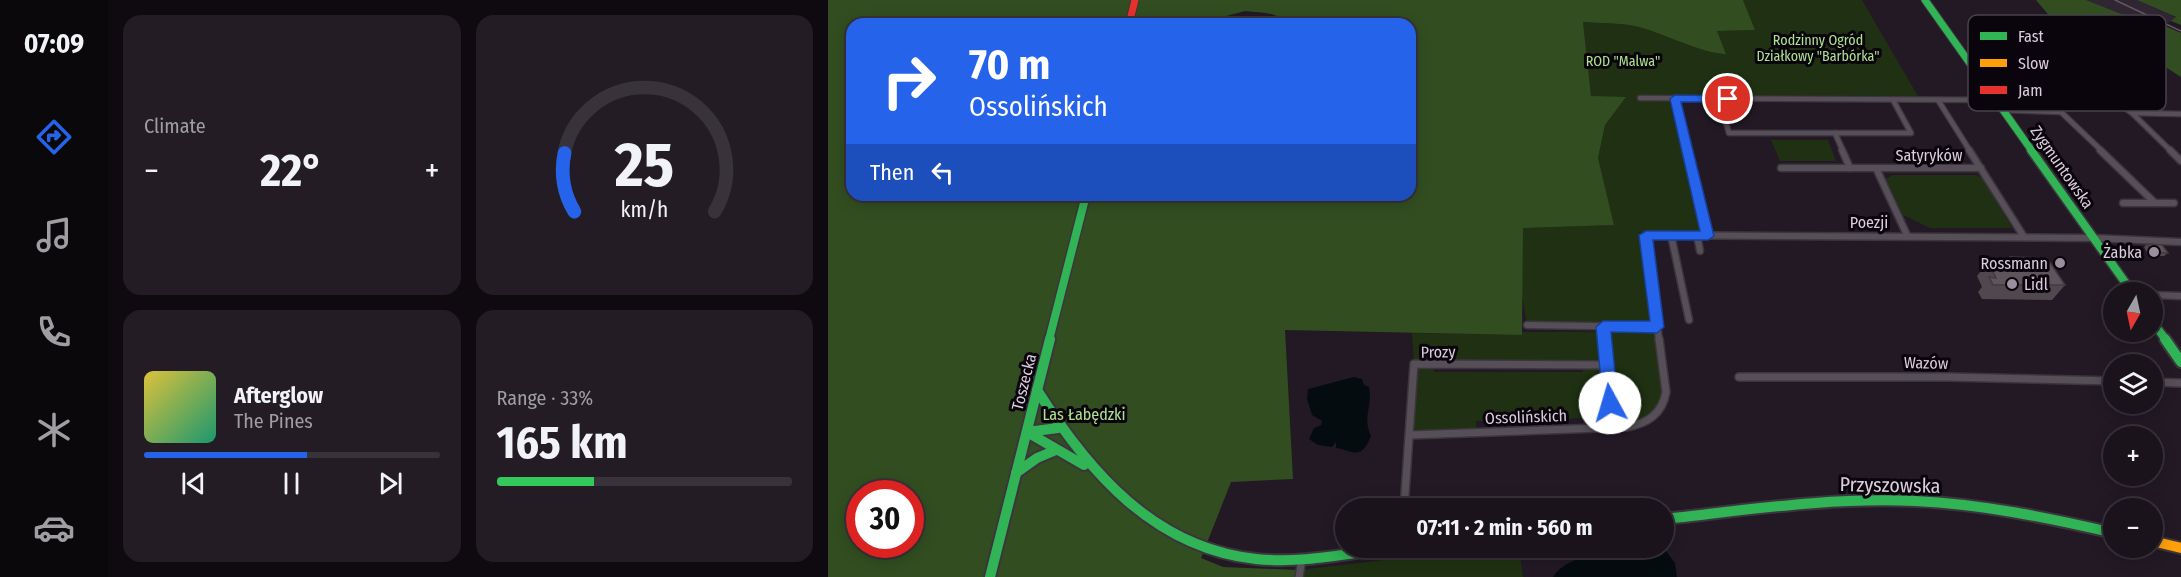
<!DOCTYPE html>
<meta charset="utf-8">
<style>
:root{--surface:#1a131b;--page:#231c24;--text:#f1f3f6;--muted:#9f9ea3;--line:#38323a;--accent:#2563eb}
body{margin:0;font-family:"Fira Sans Condensed",sans-serif;background:var(--page);color:var(--text);height:100vh;display:flex;flex-direction:column;font-size:22px;white-space:nowrap}
*{box-sizing:border-box;margin:0}
p{font-size:20px;color:var(--muted)}
.icon{flex:none;width:33px;height:33px;fill:none;stroke:currentColor;stroke-width:2;stroke-linecap:round;stroke-linejoin:round}
.map{position:relative;flex:1;overflow:hidden}
.panel{display:flex;flex-direction:column;gap:15px;padding:15px;background:#0e0a0f;width:720px}
.panel>*{flex:none}
.guide{position:absolute;left:18px;top:18px;width:570px;height:183px;border-radius:18px;box-shadow:0 3px 15px #0003,0 0 0 2px var(--line);background:#2563eb;color:#fff;overflow:hidden}
.needle{width:39px;rotate:189deg}
.buttons{position:absolute;left:1275px;top:282px;display:grid;gap:12px}
.buttons a{display:grid;place-items:center;width:60px;height:60px;border-radius:50%;background:var(--surface);box-shadow:0 3px 15px #0003,0 0 0 2px var(--line);font-size:30px}
.speed{position:absolute;left:18px;top:480px;display:flex;gap:12px;font-size:30px;font-weight:700;text-align:center}
.speed>*{display:grid;place-content:center;width:78px;height:78px;border-radius:50%;background:var(--surface);box-shadow:0 3px 15px #0003,0 0 0 2px var(--line);line-height:1}
.speed .limit{border:9px solid #d22;background:#fff;color:#111}
.pin{position:absolute;display:grid;place-items:center;width:51px;height:51px;color:#fff;margin:-26px;border:3px solid #fff;border-radius:50%;box-shadow:0 2px 6px #0007}
.me{position:absolute;width:66px;margin:-33px;rotate:354deg;stroke-linejoin:round;filter:drop-shadow(0 0 4px #0008)}
.turn{display:flex;align-items:center;gap:21px;height:126px;padding:0 24px;font-size:27px}
.turn .icon{width:78px;height:78px;stroke-width:2.5}
.turn b{display:block;font-size:42px;line-height:51px}
.then{display:flex;align-items:center;height:57px;padding:0 24px;background:#0003;gap:12px;font-size:22px}
.big{font-size:45px;font-weight:700;line-height:1.1}
.panel .tile{flex:1;display:flex;flex-direction:column;justify-content:center;gap:9px;min-width:0;padding:0 21px;border-radius:18px;background:var(--page)}
.panel .dial{align-items:center;gap:0}
.dial svg{height:156px;overflow:visible;fill:none;stroke:var(--line);stroke-width:7;stroke-linecap:round;text-anchor:middle}
.dial text{fill:var(--text);stroke:none}
.song{display:flex;align-items:center;gap:18px}
.cover{width:72px;height:72px;border-radius:9px;background:linear-gradient(135deg,hsl(50 70% 55%),hsl(160 70% 35%))}
.played{height:6px;border-radius:3px;background:linear-gradient(90deg,var(--accent) 55%,var(--line) 55%)}
.keys{display:flex;justify-content:space-around;direction:ltr}
.heat{display:flex;justify-content:space-between;align-items:center;font-size:33px;direction:ltr}
.charge{height:9px;border-radius:4px;background:linear-gradient(90deg,#34c759 33%,var(--line) 0)}
.panel .tiles{flex:1;display:grid;gap:15px;grid-template-columns:repeat(2,1fr)}
.trip{position:absolute;left:507px;top:498px;width:339px;height:60px;border-radius:30px;background:var(--surface);box-shadow:0 3px 15px #0003,0 0 0 2px var(--line);font-weight:700;line-height:60px;text-align:center}
main{display:flex;flex:1;min-height:0}
.tab-bar{display:flex;flex-direction:column;width:108px;justify-content:space-around;align-items:center;background:#0a080b;color:var(--muted)}
.tab-bar .icon{width:42px;height:42px}
.tab-bar .active{color:var(--accent)}
.tab-bar b{font-size:27px;color:var(--text)}
.map>svg:first-child{display:block}
</style>
<main>
<nav class="tab-bar">
<b>07:09</b>
<svg class="icon active" aria-label="directions" viewBox="0 0 24 24"><path d="M12 3l9 9-9 9-9-9zM9 14v-3h6M13 9l2 2-2 2"/></svg>
<svg class="icon" aria-label="music" viewBox="0 0 24 24"><path d="M9 18V5l10-2v13"/><circle cx="6" cy="18" r="3"/><circle cx="16" cy="16" r="3"/></svg>
<svg class="icon" aria-label="phone" viewBox="0 0 24 24"><path d="M5 4h4l2 5-3 2q2 4 5 5l2-3 5 2v4C11 20 4 13 5 4z"/></svg>
<svg class="icon" aria-label="climate" viewBox="0 0 24 24"><path d="M12 3v18M4 7l16 10M4 17L20 7"/></svg>
<svg class="icon" aria-label="car" viewBox="0 0 24 24"><path d="M5 17H2v-5l4-1 3-4h7l3 4 3 1v5h-3M9 17h6M6 11h13"/><circle cx="7" cy="17" r="2"/><circle cx="17" cy="17" r="2"/></svg>
</nav>
<section class="panel">
<div class="tiles">
<div class="tile"><p>Climate</p>
<div class="heat"><a>−</a><b class="big">22°</b><a>+</a></div>
</div>
<div class="tile dial"><svg viewBox="0 0 100 80">
<path d="M14 69A42 42 0 1 1 86 69"/>
<path d="M14 69A42 42 0 0 1 9 39" stroke="#2563eb"/>
<text x="50" y="56" font-size="32" font-weight="700">25</text>
<text x="50" y="72" font-size="11">km/h</text>
</svg></div>
<div class="tile">
<div class="song"><i class="cover"></i><div><b>Afterglow</b><p>The Pines</p></div></div>
<div class="played"></div>
<div class="keys"><svg class="icon" aria-label="previous" viewBox="0 0 24 24"><path d="M18 5L8 12l10 7zM5 5v14"/></svg><svg class="icon" aria-label="pause" viewBox="0 0 24 24"><path d="M8 5v14M16 5v14"/></svg><svg class="icon" aria-label="next" viewBox="0 0 24 24"><path d="M6 5l10 7-10 7zM19 5v14"/></svg></div>
</div>
<div class="tile"><p>Range · 33%</p><b class="big">165 km</b><div class="charge"></div></div>
</div>
</section>
<div class="map">
<svg width="1353" height="577" viewBox="0 0 1353 577">
<rect width="100%" height="100%" fill="#221924"/>
<!-- industrial -->
<path fill="#2f2533" d="M1258,0H1309L1349,18L1329,28Z"/>
<!-- green -->
<g fill="#1f3112" fill-rule="evenodd">
<path d="M915,0H1034L1090,96L911,95L841,100L874,233L811,232L820,296L829,327L838,397L818,423L756,428L755,418L648,421V433L582,435L586,364L584,333L694,335V332H776L775,327L699,325L694,295L695,228L786,225L770,158L777,125L798,97H763L755,22C772,23 790,23 807,26C834,31 873,54 897,54L889,31L927,30ZM607,365L755,366V372H606Z"/>
<path d="M943,140H1000L1008,161H952Z"/>
<path d="M1064,175H1148L1154,178L1184,228H1102L1075,215L1058,179Z"/>
<path d="M658,548H691L695,577H471V570Z"/>
</g>
<!-- forest -->
<g fill="#324e20" fill-rule="evenodd">
<path d="M0,0H915L927,30L889,31L898,54C874,54 834,32 807,26C791,23 772,23 755,22L763,96L798,97L777,125L770,158L786,225L695,228L694,335L457,330L465,479L403,482L373,558L395,567L471,570V577H0ZM417,11C433,13 449,11 459,24H582V195H24V24H392L391,18ZM32,494H82V544H32Z"/>
<path d="M1208,0H1258L1329,28L1335,25L1353,33V77L1280,30L1230,26Z"/>
<path d="M1309,0H1353V25L1343,21L1348,17Z"/>
</g>
<!-- water -->
<g fill="#050c10">
<path d="M526,377L534,379L536,385L541,387C545,407 534,416 543,436C533,461 526,451 508,448V442L504,447L490,445L481,439L486,428L493,425L494,421L484,415L479,399L480,389Z"/>
<path d="M824,549L838,551L847,563L849,577H725C740,551 796,551 824,549Z"/>
</g>
<g fill="none" stroke-linecap="round" stroke-linejoin="round">
<!-- street-far2 casing -->
<g stroke="#3c353e" stroke-width="7">
<g id="street-far2">
<path d="M1147,71L1246,72L1304,113L1343,151"/>
<path d="M812,98L1168,100"/>
<path d="M847,99L860,151"/>
<path d="M891,99L901,133H1007"/>
<path d="M1110,100L1142,151"/>
<path d="M1175,110L1233,112L1274,151"/>
<path d="M1305,113L1353,114"/>
<path d="M1015,151L1007,133H1083L1065,100"/>
</g>
</g>
<!-- street-far1 casing -->
<g stroke="#3c353e" stroke-width="9">
<g id="street-far1">
<path d="M859,150L880,235"/>
<path d="M1014,150L1022,168"/>
<path d="M1141,150L1196,237"/>
<path d="M1272,150L1327,203"/>
<path d="M1342,150L1353,161"/>
<path d="M953,168H1153"/>
<path d="M1048,168L1079,235"/>
<path d="M1295,203H1346"/>
<path d="M843,235L861,320"/>
<path d="M869,235L872,251"/>
<path d="M1324,295L1353,296"/>
<path d="M699,325L829,327"/>
<path d="M775,327L776,340"/>
<path d="M831,340L818,235L1265,238L1353,242"/>
</g>
</g>
<!-- street casing -->
<g stroke="#3c353e" stroke-width="10">
<g id="street">
<path d="M776,339L785,427"/>
<path d="M911,377H1120L1286,381"/>
<path d="M1324,382L1353,383"/>
<path d="M582,435L799,427C820,423 834,414 838,392L831,339"/>
<path d="M576,508L586,364L779,365"/>
<path d="M471,577L474,559"/>
</g>
</g>
<!-- fast-far2 casing -->
<g stroke="#3c353e" stroke-width="9">
<path id="fast-far2" d="M1097,0L1204,151"/>
</g>
<!-- fast-far1 casing -->
<g stroke="#3c353e" stroke-width="11">
<g id="fast-far1">
<path d="M1203,150L1304,292"/>
<path d="M1324,321L1338,340"/>
<path d="M221,340L258,195"/>
</g>
</g>
<!-- fast casing -->
<g stroke="#3c353e" stroke-width="14">
<g id="fast">
<path d="M1337,339L1353,362"/>
<path d="M209,390C261,472 326,548 428,559C474,564 520,553 565,548"/>
<path d="M199,432L256,465"/>
<path d="M199,432L230,428"/>
<path d="M188,473L209,458L228,450"/>
<path d="M836,519C919,510 1003,497 1087,501C1154,504 1221,518 1286,533"/>
<path d="M162,577L222,339"/>
</g>
</g>
<!-- slow casing -->
<g stroke="#3c353e" stroke-width="14">
<path id="slow" d="M1324,541L1353,548"/>
</g>
<!-- jam casing -->
<g stroke="#3c353e" stroke-width="9">
<path id="jam" d="M301,24L307,0"/>
</g>
<!-- street-far2 -->
<use href="#street-far2" stroke="#564f57" stroke-width="4.5"/>
<!-- street-far1 -->
<use href="#street-far1" stroke="#564f57" stroke-width="6"/>
<!-- street -->
<use href="#street" stroke="#564f57" stroke-width="7"/>
<!-- fast-far2 -->
<use href="#fast-far2" stroke="#30b455" stroke-width="7"/>
<!-- fast-far1 -->
<use href="#fast-far1" stroke="#30b455" stroke-width="8"/>
<!-- fast -->
<use href="#fast" stroke="#30b455" stroke-width="10"/>
<!-- slow -->
<use href="#slow" stroke="#ff9f0a" stroke-width="10"/>
<!-- jam -->
<use href="#jam" stroke="#e5322d" stroke-width="7"/>
<!-- rail -->
<path stroke="#625a63" stroke-width="1.5" d="M1287,0L1353,31"/>
</g>
<!-- wall -->
<g fill="#51484f">
<path d="M1319,244L1340,253L1336,256H1321L1316,247Z"/>
<path d="M1182,257L1237,285L1224,300L1154,299L1150,292L1154,287L1149,276L1160,262H1178Z"/>
</g>
<!-- building -->
<g fill="#5e545c" stroke="#423b40" stroke-width="1.5">
<path d="M1319,244L1334,245L1340,253L1325,252Z"/>
<path d="M1182,257L1219,258L1237,285H1165L1161,277L1168,278L1160,262H1184Z"/>
</g>
<!-- route -->
<path fill="#2563eb" stroke="#184099" stroke-width="1.5" d="M847,95L900,96L905,99L900,102H853L886,236L880,240H825L836,327L829,333L783,332L790,403L782,410L775,403L768,327L775,321H822L811,235L818,231H872L842,99Z"/>
<!-- markers -->
<g fill="#9a8f9c" stroke="#0a040c" stroke-width="2">
<circle cx="1326" cy="252" r="6"/>
<circle cx="1232" cy="263" r="6"/>
<circle cx="1184" cy="284" r="6"/>
</g>
<g text-anchor="middle" dominant-baseline="central" stroke-width="6" stroke-linejoin="round" paint-order="stroke">
<!-- far-park labels -->
<g font-size="14" fill="#ade290" stroke="#0a040c">
<text x="990" y="40">Rodzinny Ogród<tspan x="990" dy="16">Działkowy "Barbórka"</tspan></text>
<text x="795" y="61">ROD "Malwa"</text>
</g>
<!-- street labels -->
<g font-size="16" fill="#dacedc" stroke="#0a040c">
<text x="1101" y="155">Satyryków</text>
<text transform="translate(1234 167) rotate(55)">Zygmuntowska</text>
<text x="1041" y="222">Poezji</text>
<text transform="translate(610 352) rotate(-1)">Prozy</text>
<text transform="translate(1098 363) rotate(1)">Wazów</text>
<text transform="translate(196 382) rotate(-76)">Toszecka</text>
<text transform="translate(698 417) rotate(-2)">Ossolińskich</text>
</g>
<!-- poi labels -->
<g font-size="16" fill="#dacedc" stroke="#0a040c" text-anchor="end">
<text x="1314" y="252">Żabka</text>
<text x="1220" y="263">Rossmann</text>
<text x="1196" y="284" text-anchor="start">Lidl</text>
</g>
<!-- park labels -->
<g font-size="16" fill="#ade290" stroke="#0a040c">
<text x="256" y="414">Las Łabędzki</text>
</g>
<!-- near-street labels -->
<g font-size="20" fill="#dacedc" stroke="#0a040c">
<text transform="translate(1062 485) rotate(1)">Przyszowska</text>
</g>
</g>
<!-- legend -->
<rect x="1140" y="15" width="198" height="96" rx="9" fill="#0a040c" stroke="#48414a" stroke-width="1.5"/>
<rect x="1152" y="32" width="27" height="8" fill="#30b455"/>
<rect x="1152" y="59" width="27" height="8" fill="#ff9f0a"/>
<rect x="1152" y="86" width="27" height="8" fill="#e5322d"/>
<g font-size="16" fill="#dacedc">
<text x="1190" y="42">Fast</text>
<text x="1190" y="69">Slow</text>
<text x="1190" y="96">Jam</text>
</g>
</svg>
<div class="buttons">
<a><svg class="needle" viewBox="-14 -14 28 28"><path d="M0-13l5 13h-10z" fill="#e53935"/><path d="M0 13l5-13h-10z" fill="#9f9ea3"/></svg></a>
<a><svg class="icon" aria-label="layers" viewBox="0 0 24 24"><path d="M12 4l9 5-9 5-9-5zM3 14l9 5 9-5"/></svg></a>
<a>+</a>
<a>−</a>
</div>
<div class="speed"><div class="limit">30</div></div>
<div class="pin" style="left:900px;top:99px;background:#d93025"><svg class="icon" aria-label="arrive" viewBox="0 0 24 24"><path d="M6 21V4h12l-3 4 3 4H6"/></svg></div>
<svg class="me" style="left:782px;top:403px" viewBox="-20 -20 40 40"><circle r="19" fill="#fff"/><path d="M0-13L10 11 0 6-10 11z" fill="#2563eb"/></svg>
<div class="trip">07:11 · 2 min · 560 m</div>
<div class="guide">
<div class="turn"><svg class="icon" aria-label="right" viewBox="0 0 24 24"><path d="M7 20v-9h11M14 6l5 5-5 5"/></svg><div><b>70 m</b>Ossolińskich</div></div>
<div class="then">Then<svg class="icon" aria-label="left" viewBox="0 0 24 24"><path d="M17 20v-9H6M10 6l-5 5 5 5"/></svg></div>
</div>
</div>
</main>
